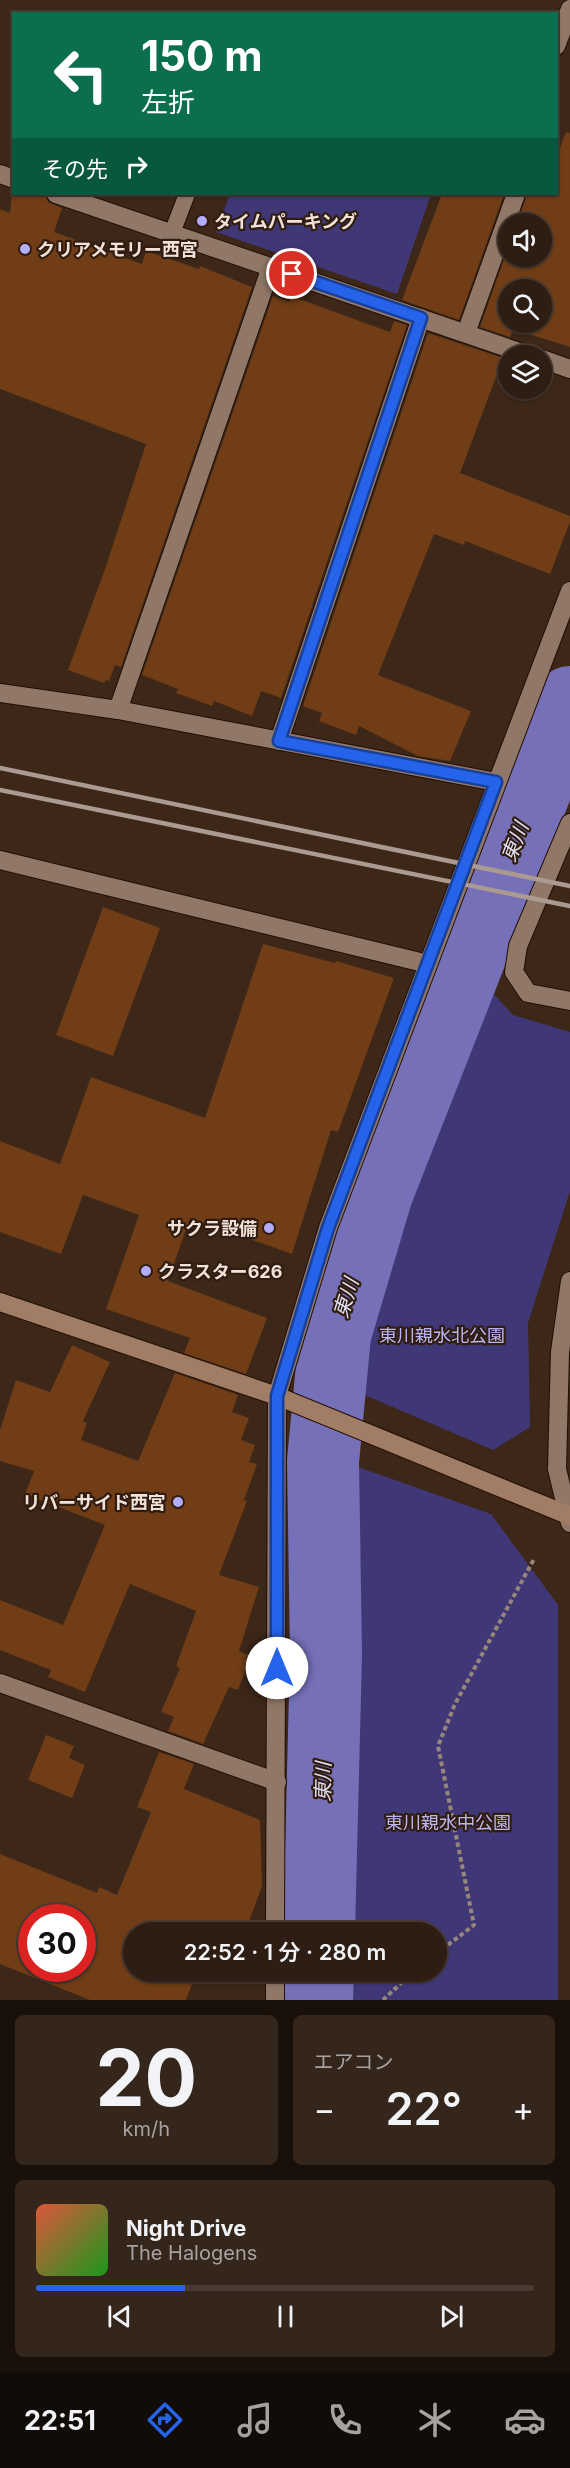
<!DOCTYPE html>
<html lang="ja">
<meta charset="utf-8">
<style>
:root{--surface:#2d1d13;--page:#35261c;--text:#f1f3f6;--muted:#a7a2a0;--line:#483b33;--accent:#2563eb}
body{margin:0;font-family:Inter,"Noto Sans JP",sans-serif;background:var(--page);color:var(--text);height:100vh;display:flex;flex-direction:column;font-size:22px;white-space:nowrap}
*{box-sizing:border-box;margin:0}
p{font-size:20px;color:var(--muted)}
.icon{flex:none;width:33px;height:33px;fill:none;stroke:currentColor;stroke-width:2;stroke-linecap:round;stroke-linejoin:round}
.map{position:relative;height:2000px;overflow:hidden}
.details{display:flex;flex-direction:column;gap:15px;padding:15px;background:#19100a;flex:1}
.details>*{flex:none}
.top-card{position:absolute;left:12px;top:12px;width:546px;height:183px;border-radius:0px;box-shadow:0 2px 4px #0004,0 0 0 2px var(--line);background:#0b6e4f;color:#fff;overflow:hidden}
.buttons{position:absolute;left:498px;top:213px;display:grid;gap:12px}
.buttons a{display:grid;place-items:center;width:54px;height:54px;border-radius:50%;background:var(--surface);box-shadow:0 2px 4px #0004,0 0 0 2px var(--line);font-size:30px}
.speed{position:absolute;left:18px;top:1904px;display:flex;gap:12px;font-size:30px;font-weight:700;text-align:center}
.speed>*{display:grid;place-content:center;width:78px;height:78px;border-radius:50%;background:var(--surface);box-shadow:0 2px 4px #0004,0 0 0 2px var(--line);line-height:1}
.speed .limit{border:9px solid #d22;background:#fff;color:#111}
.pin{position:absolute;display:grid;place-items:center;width:51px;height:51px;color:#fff;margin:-26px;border:3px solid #fff;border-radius:50%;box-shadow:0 2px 6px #0007}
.me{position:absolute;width:66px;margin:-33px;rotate:0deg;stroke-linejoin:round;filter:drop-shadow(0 0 4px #0008)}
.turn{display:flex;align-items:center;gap:21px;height:126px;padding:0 30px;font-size:27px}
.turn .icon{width:78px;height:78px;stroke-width:2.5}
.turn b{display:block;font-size:42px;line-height:51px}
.then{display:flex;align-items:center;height:57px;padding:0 30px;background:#0003;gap:12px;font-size:22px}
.big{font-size:45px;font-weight:600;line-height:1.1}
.details .card{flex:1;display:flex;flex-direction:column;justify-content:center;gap:9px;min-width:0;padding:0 21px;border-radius:9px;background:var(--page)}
.details .dial{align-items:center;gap:0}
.dial b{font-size:78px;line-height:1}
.song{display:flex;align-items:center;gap:18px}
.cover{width:72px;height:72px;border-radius:9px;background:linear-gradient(135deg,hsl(10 70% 55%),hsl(120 70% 35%))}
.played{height:6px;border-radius:3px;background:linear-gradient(90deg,var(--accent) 30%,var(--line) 30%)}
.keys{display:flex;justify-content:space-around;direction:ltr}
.heat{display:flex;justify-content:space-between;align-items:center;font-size:33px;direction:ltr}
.details .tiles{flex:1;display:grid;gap:15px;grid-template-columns:1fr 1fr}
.card:last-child{grid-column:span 2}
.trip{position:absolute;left:123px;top:1922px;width:324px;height:60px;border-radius:30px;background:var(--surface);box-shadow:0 2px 4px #0004,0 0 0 2px var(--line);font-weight:600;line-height:60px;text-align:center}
.dock{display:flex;height:96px;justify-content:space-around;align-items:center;background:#120c08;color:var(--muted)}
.dock .icon{width:42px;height:42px}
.dock .on{color:var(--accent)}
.dock b{font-size:27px;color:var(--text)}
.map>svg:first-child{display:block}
</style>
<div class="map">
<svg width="570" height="2000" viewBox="0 0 570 2000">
<rect width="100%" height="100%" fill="#3c2719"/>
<!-- green -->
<g fill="#403876">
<path d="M230,194H431L397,294L216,232Z"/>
<path d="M481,980L513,1015L570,1032V1191L528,1323L530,1427L493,1450L346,1387L352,1339L394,1207Z"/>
<path d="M344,1462L491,1514L558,1605V2000H335L336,1971H436V1932H336Z"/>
</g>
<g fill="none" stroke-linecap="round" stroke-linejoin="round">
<!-- river -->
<g stroke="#7670b9" stroke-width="72">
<path d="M319,1932L326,1654L323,1461L335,1335L377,1193L570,702"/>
<path d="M317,2000L318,1971"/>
</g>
</g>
<!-- building -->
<g fill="#703d16" fill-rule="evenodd">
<path d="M566,132L570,133V347L513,329L510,337L480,327L508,248V256H542V224H517L527,194H556V158ZM508,290H542V322H508Z"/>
<path d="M12,194H45L48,202L62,208L54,232L142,264L146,251L199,269L200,266L252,287L121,667L115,665L109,681L106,680L104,683L68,670L105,569L146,444L0,389V209L10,213Z"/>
<path d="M442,194H504L459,320L402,300Z"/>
<path d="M273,296L289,302L291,296L390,332L394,321L407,325L281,698L261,691L252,716L214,701L212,706L176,693L178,689L142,675Z"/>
<path d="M428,333L503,358L460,473L570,516V522L550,574L465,541L464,545L434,534L378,675L471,711L450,761L418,756L359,726L356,735L319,721L322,713L303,706Z"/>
<path d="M103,907L160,928L113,1056L56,1035Z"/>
<path d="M263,944L335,963L336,961L394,978L338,1132L331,1130L292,1254L190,1218L168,1281L267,1318L246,1374L184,1353L190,1338L106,1309L139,1215L83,1195L61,1254L0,1232V1141L60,1164L91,1077L205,1118Z"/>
<path d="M72,1345L110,1362L83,1421L87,1423L81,1440L138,1461L175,1373L238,1395L232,1412L249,1418L241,1440L255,1445L249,1462L257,1464L244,1500L247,1501L219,1575L259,1587L239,1651L251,1656L238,1690L229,1687L203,1744L168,1731L174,1717L161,1712L180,1668L176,1666L196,1611L130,1584L85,1692L48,1677L51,1670L0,1650V1600L63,1625L105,1525L25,1494L34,1471L0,1461V1430L16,1380L50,1392Z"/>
<path d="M46,1735L74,1746L69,1758L85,1765L72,1798L28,1780Z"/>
<path d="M159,1752L194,1764L184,1789L260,1820L262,1886L245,1932H134V1971H197L186,2000H90L0,1964V1854L97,1893L99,1887L117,1895L151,1812L137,1807ZM32,1917H82V1968H32Z"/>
</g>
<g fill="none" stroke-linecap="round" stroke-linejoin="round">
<!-- lane casing -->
<g stroke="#220f04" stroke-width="18">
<path id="lane" d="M172,233L187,194"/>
</g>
<!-- street casing -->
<g stroke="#220f04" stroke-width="20">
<g id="street">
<path d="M556,46L570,9"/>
<path d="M0,174L14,179"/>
<path d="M56,194L531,356"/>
<path d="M466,333L516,194"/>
<path d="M542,359L570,369"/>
<path d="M0,693L118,710L496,782"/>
<path d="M118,710L271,267"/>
<path d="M279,741L421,318"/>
<path d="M570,823L518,946L514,972L528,993L570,1001"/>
<path d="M0,860L428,964"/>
<path d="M570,1281L560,1352L557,1469L570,1523"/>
<path d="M0,1683L277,1782"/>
<path d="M275,1932L277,1396L328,1228L570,591"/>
<path d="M275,2000V1971"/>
</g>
</g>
<!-- secondary casing -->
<g stroke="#220f04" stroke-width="20">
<path id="secondary" d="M0,1302L277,1396L570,1516"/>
</g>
<!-- path -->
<g stroke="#97867a" stroke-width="4" stroke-dasharray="4.5 3" stroke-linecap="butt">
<path d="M436,1954L474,1925L438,1746L455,1704L534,1559"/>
<path d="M383,2000L414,1971"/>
</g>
<!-- lane -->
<use href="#lane" stroke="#907768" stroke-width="16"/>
<!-- street -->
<use href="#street" stroke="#907768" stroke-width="18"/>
<!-- secondary -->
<use href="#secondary" stroke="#a27d66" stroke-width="18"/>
<!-- rail -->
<g stroke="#ab9a90" stroke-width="4.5">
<path d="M0,768L570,886"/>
<path d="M0,790L570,906"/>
</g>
</g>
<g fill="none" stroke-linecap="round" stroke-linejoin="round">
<!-- route casing -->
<g stroke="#184099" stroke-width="15">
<path id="route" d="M277,1668V1396L328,1228L496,782L279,741L421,318L292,274"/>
</g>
<!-- route -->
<use href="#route" stroke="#2563eb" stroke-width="10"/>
</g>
<!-- markers -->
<g fill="#b1adfa" stroke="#311d10" stroke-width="2">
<circle cx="202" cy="221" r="6"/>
<circle cx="25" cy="249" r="6"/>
<circle cx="269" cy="1228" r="6"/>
<circle cx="146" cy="1271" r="6"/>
<circle cx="178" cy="1502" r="6"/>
</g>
<g text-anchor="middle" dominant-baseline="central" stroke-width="4.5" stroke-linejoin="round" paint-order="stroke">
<!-- poi labels -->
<g font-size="18" font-weight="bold" fill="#f0e2d9" stroke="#311d10" text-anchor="start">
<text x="214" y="221">タイムパーキング</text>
<text x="37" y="249">クリアメモリー西宮</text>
<text x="257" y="1228" text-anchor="end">サクラ設備</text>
<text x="158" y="1271">クラスター626</text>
<text x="166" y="1502" text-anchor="end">リバーサイド西宮</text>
</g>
<!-- park labels -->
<g font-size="18" fill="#bab7f3" stroke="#311d10">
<text x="442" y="1335">東川親水北公園</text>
<text x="448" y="1822">東川親水中公園</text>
</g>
<!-- water labels -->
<g font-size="20" font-style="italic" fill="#e2e1f6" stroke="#311d10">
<text transform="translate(515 842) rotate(-69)">東川</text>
<text transform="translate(346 1298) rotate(-73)">東川</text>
<text transform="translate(323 1782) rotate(-89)">東川</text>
</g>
</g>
</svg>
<div class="buttons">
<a><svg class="icon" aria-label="sound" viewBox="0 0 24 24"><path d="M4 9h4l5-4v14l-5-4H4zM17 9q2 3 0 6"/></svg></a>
<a><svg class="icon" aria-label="search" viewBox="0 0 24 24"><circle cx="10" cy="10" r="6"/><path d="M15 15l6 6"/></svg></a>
<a><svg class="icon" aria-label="layers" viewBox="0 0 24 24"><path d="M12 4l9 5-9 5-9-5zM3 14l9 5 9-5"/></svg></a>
</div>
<div class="speed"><div class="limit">30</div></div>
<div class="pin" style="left:292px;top:274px;background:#d93025"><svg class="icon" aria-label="arrive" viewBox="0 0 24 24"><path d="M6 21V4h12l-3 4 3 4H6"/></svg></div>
<svg class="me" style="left:277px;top:1668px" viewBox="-20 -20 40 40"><circle r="19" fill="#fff"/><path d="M0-13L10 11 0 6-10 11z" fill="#2563eb"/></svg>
<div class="trip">22:52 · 1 分 · 280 m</div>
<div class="top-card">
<div class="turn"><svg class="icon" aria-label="left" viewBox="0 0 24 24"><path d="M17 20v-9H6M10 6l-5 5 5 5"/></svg><div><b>150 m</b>左折</div></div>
<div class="then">その先<svg class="icon" aria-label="right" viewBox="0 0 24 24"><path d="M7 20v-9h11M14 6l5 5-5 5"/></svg></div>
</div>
</div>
<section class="details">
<div class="tiles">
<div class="card dial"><b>20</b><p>km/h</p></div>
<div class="card"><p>エアコン</p>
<div class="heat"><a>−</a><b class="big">22°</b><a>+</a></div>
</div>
<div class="card">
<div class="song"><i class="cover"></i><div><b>Night Drive</b><p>The Halogens</p></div></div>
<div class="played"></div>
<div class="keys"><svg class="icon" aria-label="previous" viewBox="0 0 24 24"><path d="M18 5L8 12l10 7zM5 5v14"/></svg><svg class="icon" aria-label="pause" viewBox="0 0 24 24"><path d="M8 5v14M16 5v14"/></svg><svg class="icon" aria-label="next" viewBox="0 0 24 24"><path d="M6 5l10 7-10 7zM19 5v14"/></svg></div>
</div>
</div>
</section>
<nav class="dock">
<b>22:51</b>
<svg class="icon on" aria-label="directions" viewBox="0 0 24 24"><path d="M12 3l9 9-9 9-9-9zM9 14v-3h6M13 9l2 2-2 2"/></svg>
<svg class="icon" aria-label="music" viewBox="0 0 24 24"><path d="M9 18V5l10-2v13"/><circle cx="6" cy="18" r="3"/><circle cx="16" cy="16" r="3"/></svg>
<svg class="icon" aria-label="phone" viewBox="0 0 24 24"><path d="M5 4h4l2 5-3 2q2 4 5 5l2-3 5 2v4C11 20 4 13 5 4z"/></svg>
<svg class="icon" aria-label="climate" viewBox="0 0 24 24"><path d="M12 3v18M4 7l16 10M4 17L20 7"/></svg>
<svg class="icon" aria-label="car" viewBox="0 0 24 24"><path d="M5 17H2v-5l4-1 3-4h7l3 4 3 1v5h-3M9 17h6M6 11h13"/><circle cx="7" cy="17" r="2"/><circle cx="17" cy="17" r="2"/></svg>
</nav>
